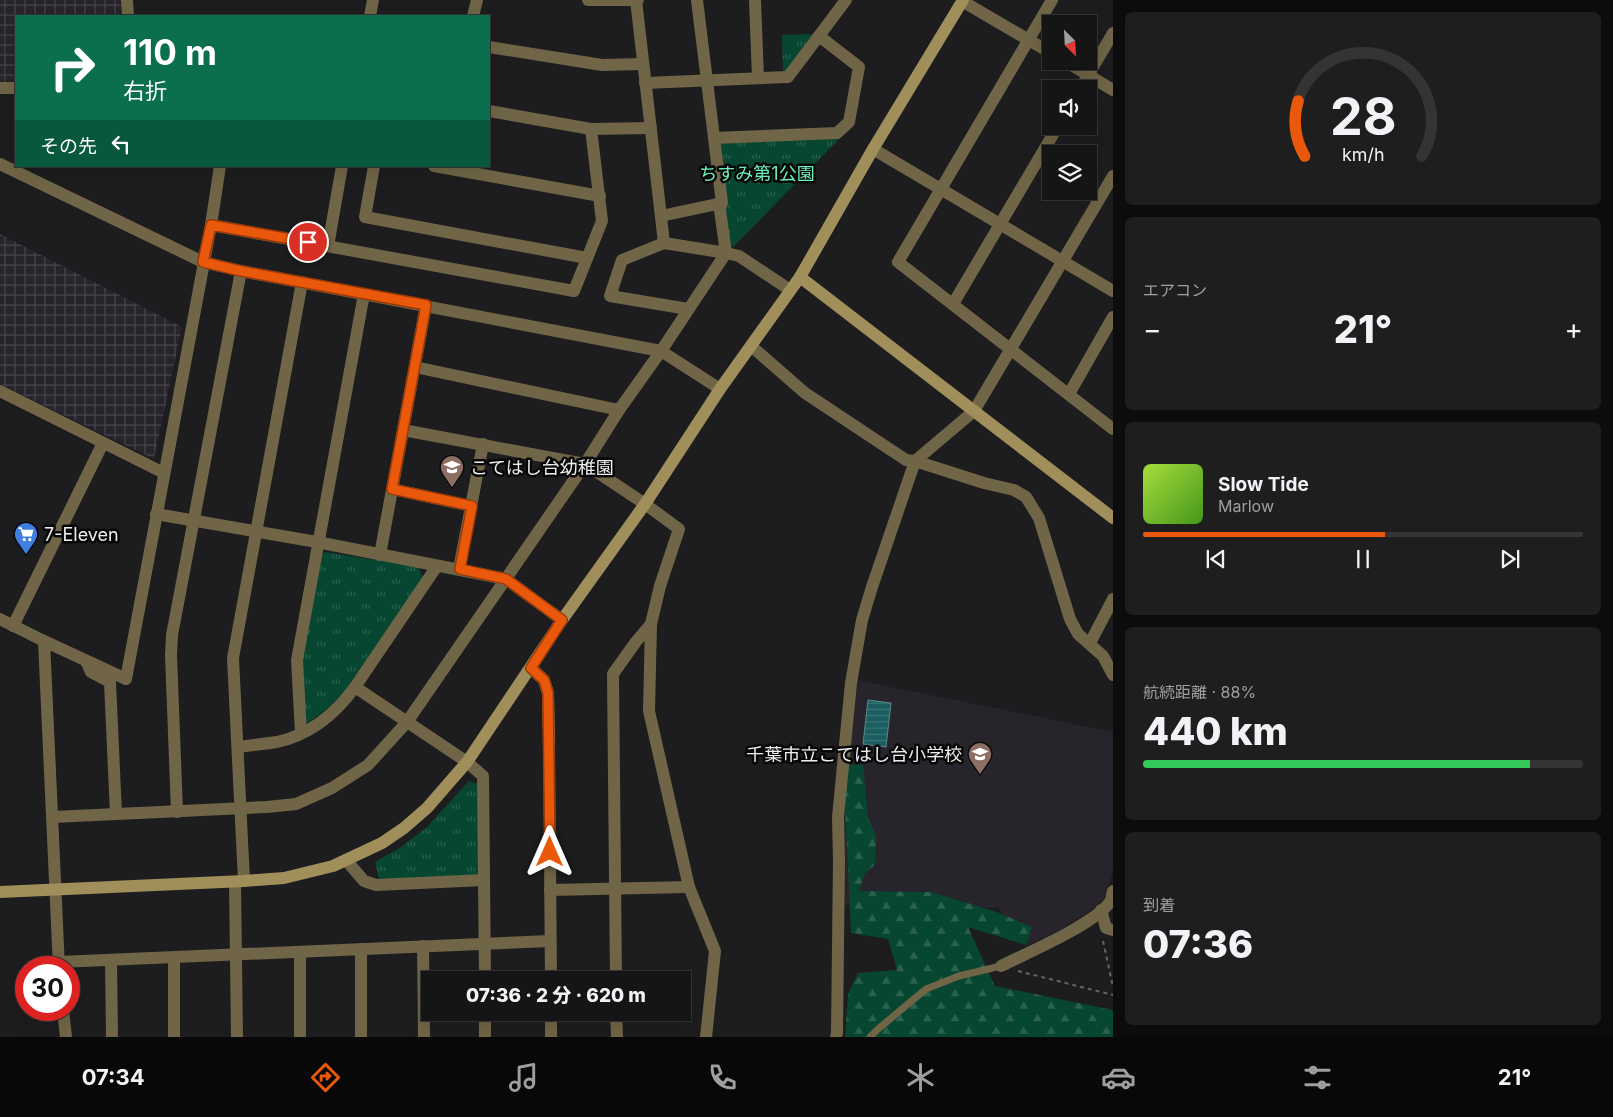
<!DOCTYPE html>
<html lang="ja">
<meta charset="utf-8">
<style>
:root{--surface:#161516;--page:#1f1e1f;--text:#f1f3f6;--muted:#9e9fa1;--line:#353435;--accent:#ea580c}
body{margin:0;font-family:Inter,"Noto Sans JP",sans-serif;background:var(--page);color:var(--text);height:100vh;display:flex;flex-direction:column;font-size:19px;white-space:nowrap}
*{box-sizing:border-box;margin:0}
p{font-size:16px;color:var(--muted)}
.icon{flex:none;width:28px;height:28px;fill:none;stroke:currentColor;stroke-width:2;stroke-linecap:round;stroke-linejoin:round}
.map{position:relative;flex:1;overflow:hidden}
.drawer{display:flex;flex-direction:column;gap:12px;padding:12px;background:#0c0c0c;width:500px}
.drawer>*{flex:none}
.guide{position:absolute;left:15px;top:15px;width:475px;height:152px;border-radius:0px;box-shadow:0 5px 20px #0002,0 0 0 1px var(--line);background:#0b6e4f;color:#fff;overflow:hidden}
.needle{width:32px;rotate:156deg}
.buttons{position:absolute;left:1042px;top:15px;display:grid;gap:10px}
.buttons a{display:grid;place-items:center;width:55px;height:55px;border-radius:0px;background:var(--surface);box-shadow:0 5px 20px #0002,0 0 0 1px var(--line);font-size:25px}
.speed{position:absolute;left:15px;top:956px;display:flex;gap:10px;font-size:25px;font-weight:700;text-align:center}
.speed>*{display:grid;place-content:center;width:65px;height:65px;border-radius:50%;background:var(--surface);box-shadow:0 5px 20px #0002,0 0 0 1px var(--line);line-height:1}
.speed .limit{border:8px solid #d22;background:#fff;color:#111}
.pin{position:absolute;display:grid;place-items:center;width:42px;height:42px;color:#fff;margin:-21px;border:2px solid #fff;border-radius:50%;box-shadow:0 1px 5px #0007}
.me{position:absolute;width:55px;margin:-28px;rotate:0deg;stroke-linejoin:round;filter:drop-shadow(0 0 4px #0008)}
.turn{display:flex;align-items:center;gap:18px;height:105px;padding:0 25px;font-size:22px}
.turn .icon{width:65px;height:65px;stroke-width:2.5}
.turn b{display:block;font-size:35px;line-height:42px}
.then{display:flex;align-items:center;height:48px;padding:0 25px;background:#0003;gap:10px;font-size:19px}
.big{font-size:38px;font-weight:800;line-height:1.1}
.drawer .widget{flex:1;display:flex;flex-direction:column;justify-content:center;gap:8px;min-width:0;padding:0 18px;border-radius:8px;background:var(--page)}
.drawer .dial{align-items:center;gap:0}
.dial svg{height:130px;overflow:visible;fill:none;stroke:var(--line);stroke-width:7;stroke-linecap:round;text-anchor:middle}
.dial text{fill:var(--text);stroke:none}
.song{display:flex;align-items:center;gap:15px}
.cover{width:60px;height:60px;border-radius:8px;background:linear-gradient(135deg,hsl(80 70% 55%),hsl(100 70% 35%))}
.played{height:5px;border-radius:2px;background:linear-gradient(90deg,var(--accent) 55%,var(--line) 55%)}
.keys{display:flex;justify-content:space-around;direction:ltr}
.heat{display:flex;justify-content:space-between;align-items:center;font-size:28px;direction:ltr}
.charge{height:8px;border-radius:4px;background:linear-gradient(90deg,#34c759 88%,var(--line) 0)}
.trip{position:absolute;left:421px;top:971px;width:270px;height:50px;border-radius:0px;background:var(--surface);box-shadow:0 5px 20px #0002,0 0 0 1px var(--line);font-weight:800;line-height:50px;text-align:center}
.dock{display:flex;height:80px;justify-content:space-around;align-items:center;background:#090809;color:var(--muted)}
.dock .icon{width:35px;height:35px}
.dock .active{color:var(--accent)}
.dock b{font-size:22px;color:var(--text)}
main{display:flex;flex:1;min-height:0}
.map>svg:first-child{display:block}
</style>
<main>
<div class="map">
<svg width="1113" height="1037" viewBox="0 0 1113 1037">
<defs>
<pattern id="industrial-grid" width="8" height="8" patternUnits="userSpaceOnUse" patternTransform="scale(1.25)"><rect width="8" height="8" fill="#27242b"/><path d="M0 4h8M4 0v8" fill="none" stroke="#47444a"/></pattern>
<pattern id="forest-firs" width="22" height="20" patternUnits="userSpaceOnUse" patternTransform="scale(1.25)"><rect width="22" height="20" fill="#074630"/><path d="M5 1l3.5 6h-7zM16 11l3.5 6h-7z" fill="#2b614e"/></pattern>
<pattern id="park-tufts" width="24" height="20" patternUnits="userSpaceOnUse" patternTransform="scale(1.25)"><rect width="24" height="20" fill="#074630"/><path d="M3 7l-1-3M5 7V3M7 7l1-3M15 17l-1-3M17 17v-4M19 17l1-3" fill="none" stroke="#2b614e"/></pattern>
<pattern id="water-rules" width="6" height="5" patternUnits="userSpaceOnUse" patternTransform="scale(1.25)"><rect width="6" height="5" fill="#1b5e60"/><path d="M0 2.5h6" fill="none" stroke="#3c7577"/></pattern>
</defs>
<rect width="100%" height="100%" fill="#1d1c1e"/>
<!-- built -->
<path fill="#27242b" d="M856,680L1113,732V869L1105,897L1090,911L1060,930L1027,946L998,908L845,905L842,818Z"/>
<!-- industrial -->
<g fill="url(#industrial-grid)">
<path d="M0,0H121V16H16V81L0,82Z"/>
<path d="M0,234L182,327L154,459L0,384Z"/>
</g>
<!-- forest -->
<path fill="url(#forest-firs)" d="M843,764L863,765L868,817L876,836L875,865L865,873L859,891L931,892L997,912L1032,927L1026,945L968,927L995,986L1113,1010V1037H845L848,994L858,973L897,970L888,939L851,933Z"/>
<!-- park -->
<g fill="url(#park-tufts)">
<path d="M813,34L783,75L782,35Z"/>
<path d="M842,136L733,247L728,245L720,145L725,140Z"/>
<path d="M326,552L418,567L423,577L345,691L327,709L308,723L303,720L300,658L318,556Z"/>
<path d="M469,781L478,784L480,872L473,877L379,880L375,862L401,847L426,828Z"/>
</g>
<!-- water -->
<path fill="url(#water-rules)" stroke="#5a898b" d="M868,700L891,703L886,747L863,744Z"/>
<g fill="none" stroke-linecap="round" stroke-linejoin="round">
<!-- path -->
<g stroke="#666567" stroke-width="2" stroke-dasharray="4 4" stroke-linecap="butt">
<path d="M1103,941L1113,987"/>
<path d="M1018,971L1113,995"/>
</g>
<!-- lane -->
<path stroke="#706546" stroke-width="7" d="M870,1037L878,1029L926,989L959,976L1001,966"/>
<!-- street -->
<g stroke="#706546" stroke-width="12">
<path d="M127,0L128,16"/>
<path d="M588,0H638"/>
<path d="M636,0L664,243"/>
<path d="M755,0L758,78"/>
<path d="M1052,0L898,262L1113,429"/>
<path d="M962,1L1051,53"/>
<path d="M370,16L373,0"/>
<path d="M473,16L477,0"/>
<path d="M489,47L602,65L643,64"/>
<path d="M1065,61L1113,90"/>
<path d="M645,83L788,77L846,0"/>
<path d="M0,88H16"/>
<path d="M1080,89L1113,33"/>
<path d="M489,111L591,129L651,128"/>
<path d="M714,138L837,133L849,122L859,67L819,36"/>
<path d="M873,149L1113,291"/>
<path d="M0,164L203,262L241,271L661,351L720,389"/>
<path d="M374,166L365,217L587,258"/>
<path d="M434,166L600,196"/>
<path d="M661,216L722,203L697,0"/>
<path d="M211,225L574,291L602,221L591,129"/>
<path d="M328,246L342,166"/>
<path d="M953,304L1058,126"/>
<path d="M688,309L610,296L622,260L664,243L726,253L739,256L790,290"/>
<path d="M751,346L805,393L906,460L915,461L984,483L1014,490L1026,497L1039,518L1070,619L1078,634L1103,656L1113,675"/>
<path d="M415,367L619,410"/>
<path d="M0,391L164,473"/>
<path d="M1069,394L1113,317"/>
<path d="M403,430L585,464L645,504L679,529L660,586L651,624L649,711L689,887L715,951L706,1037"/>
<path d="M392,489L471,506"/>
<path d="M156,514L317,542L506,579L562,620"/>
<path d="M380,555L426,305"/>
<path d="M459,569L483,444"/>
<path d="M0,619L44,641L126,679L211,225L220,166"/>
<path d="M13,626L103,443"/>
<path d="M44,641L59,968"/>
<path d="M1090,643L1113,599"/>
<path d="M87,663L91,672L110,682L116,814"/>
<path d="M355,687L467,762L483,776L485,980"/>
<path d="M301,733L297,660L364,294"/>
<path d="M549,740L551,980"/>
<path d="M238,747C251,745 264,744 277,742C310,735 336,713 355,687L437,566"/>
<path d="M177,812L171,655L172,635L241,271"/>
<path d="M53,817L267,807L296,804L332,788L368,765L407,722L585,464L619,410L661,351L726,253L719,203"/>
<path d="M346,860L364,881L376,885L484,880"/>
<path d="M244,881L233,658L302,282"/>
<path d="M235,882L237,1037"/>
<path d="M550,890L689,887"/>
<path d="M1101,910L1106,928L1113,930"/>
<path d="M423,946L424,1037"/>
<path d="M361,949V1037"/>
<path d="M174,958V1037"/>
<path d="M111,960L112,1037"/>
<path d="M59,962L550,941"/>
<path d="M1001,966C1027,953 1095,924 1110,902C1112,899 1112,894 1113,891"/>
<path d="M616,980L613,674L635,643L651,624"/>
<path d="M63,1010L66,1037"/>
<path d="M485,1012V1037"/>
<path d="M551,1012V1037"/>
<path d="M616,1012L617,1037"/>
<path d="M300,1037V952"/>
<path d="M836,1037L837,1033L839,860L838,817L851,683L862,620L872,587L915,461L974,411L1113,176"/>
</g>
<!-- secondary -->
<g stroke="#a08f5b" stroke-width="12">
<path d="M800,277L1113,518"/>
<path d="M531,668L544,680L548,693L549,740"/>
<path d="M0,892L244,881L284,878L333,866L382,843L404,828L427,808L467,762L562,620L645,504L720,389L800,277L873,149L963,0"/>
</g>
</g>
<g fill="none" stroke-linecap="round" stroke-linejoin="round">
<!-- route casing -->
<g stroke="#983908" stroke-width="12">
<path id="route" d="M308,242L211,225L203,262L241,271L426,305L392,489L472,506L460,569L506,579L562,620L531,668L544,680L548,693L550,852"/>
</g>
<!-- route -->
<use href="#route" stroke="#ea580c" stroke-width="9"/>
</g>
<!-- icons -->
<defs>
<g id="school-pin" transform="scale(1.25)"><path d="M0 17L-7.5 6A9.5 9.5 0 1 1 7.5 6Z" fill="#8d6e63" stroke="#070708"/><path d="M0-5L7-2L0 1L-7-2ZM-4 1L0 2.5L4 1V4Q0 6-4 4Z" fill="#fff"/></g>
<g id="supermarket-pin" transform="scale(1.25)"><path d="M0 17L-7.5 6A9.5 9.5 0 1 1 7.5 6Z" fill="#3f7fe0" stroke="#070708"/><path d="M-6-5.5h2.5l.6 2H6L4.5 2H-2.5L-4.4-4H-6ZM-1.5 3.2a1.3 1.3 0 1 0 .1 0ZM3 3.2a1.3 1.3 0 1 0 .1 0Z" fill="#fff"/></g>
</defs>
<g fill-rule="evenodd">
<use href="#school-pin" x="452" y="467"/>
<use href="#supermarket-pin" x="26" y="534"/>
<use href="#school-pin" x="980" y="754"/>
</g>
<g text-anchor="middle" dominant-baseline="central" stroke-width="5" stroke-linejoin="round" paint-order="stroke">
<!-- park labels -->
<g font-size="18" fill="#6eeeb8" stroke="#070708">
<text x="757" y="173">ちすみ第1公園</text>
</g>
<!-- poi labels -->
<g font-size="18" fill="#ededee" stroke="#070708" text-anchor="start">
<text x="470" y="467">こてはし台幼稚園</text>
<text x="44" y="534">7-Eleven</text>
<text x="962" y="754" text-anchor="end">千葉市立こてはし台小学校</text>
</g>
</g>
</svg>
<div class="buttons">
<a><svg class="needle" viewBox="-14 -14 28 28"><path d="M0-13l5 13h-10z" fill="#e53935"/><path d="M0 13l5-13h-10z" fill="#9e9fa1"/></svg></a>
<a><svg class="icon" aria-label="sound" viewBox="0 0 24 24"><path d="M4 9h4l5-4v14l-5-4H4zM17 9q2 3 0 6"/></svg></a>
<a><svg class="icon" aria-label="layers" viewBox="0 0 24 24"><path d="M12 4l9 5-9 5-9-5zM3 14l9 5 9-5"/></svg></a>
</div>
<div class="speed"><div class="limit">30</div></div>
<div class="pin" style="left:308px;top:242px;background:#d93025"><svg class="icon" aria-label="arrive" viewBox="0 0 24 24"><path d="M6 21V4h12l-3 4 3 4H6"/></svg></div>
<svg class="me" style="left:550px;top:852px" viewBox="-20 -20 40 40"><path d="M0-17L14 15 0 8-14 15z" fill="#ea580c" stroke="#fff" stroke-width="4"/></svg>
<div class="trip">07:36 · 2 分 · 620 m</div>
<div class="guide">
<div class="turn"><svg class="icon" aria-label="right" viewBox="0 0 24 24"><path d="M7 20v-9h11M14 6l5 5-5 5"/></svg><div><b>110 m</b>右折</div></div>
<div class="then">その先<svg class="icon" aria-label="left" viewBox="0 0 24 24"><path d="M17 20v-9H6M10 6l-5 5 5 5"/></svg></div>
</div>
</div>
<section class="drawer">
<div class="widget dial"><svg viewBox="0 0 100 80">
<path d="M14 69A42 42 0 1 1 86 69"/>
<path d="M14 69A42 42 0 0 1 10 35" stroke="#ea580c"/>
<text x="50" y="56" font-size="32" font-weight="700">28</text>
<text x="50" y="72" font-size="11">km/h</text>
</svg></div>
<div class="widget"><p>エアコン</p>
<div class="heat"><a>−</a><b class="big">21°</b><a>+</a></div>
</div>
<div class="widget">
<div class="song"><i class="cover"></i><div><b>Slow Tide</b><p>Marlow</p></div></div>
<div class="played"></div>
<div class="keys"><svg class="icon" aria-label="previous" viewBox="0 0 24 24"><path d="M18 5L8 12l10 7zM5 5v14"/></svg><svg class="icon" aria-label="pause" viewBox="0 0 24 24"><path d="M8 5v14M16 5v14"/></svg><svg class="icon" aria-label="next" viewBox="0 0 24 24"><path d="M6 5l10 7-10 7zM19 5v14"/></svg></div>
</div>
<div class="widget"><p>航続距離 · 88%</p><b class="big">440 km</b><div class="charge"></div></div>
<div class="widget"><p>到着</p><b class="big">07:36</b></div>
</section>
</main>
<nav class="dock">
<b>07:34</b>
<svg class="icon active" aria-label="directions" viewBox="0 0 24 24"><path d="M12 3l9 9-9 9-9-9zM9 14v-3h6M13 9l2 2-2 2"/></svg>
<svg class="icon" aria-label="music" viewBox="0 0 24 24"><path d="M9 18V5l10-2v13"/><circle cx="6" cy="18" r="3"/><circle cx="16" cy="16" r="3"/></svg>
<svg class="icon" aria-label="phone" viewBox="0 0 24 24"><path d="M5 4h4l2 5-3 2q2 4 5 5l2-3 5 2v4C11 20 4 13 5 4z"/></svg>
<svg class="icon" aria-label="climate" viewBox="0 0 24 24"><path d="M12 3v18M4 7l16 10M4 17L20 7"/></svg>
<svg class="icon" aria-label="car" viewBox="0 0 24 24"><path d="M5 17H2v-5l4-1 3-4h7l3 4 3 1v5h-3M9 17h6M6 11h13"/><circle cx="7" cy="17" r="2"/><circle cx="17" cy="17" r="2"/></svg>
<svg class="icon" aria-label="filters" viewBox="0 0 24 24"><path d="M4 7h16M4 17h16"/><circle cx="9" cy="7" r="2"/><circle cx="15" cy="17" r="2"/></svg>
<b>21°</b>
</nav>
